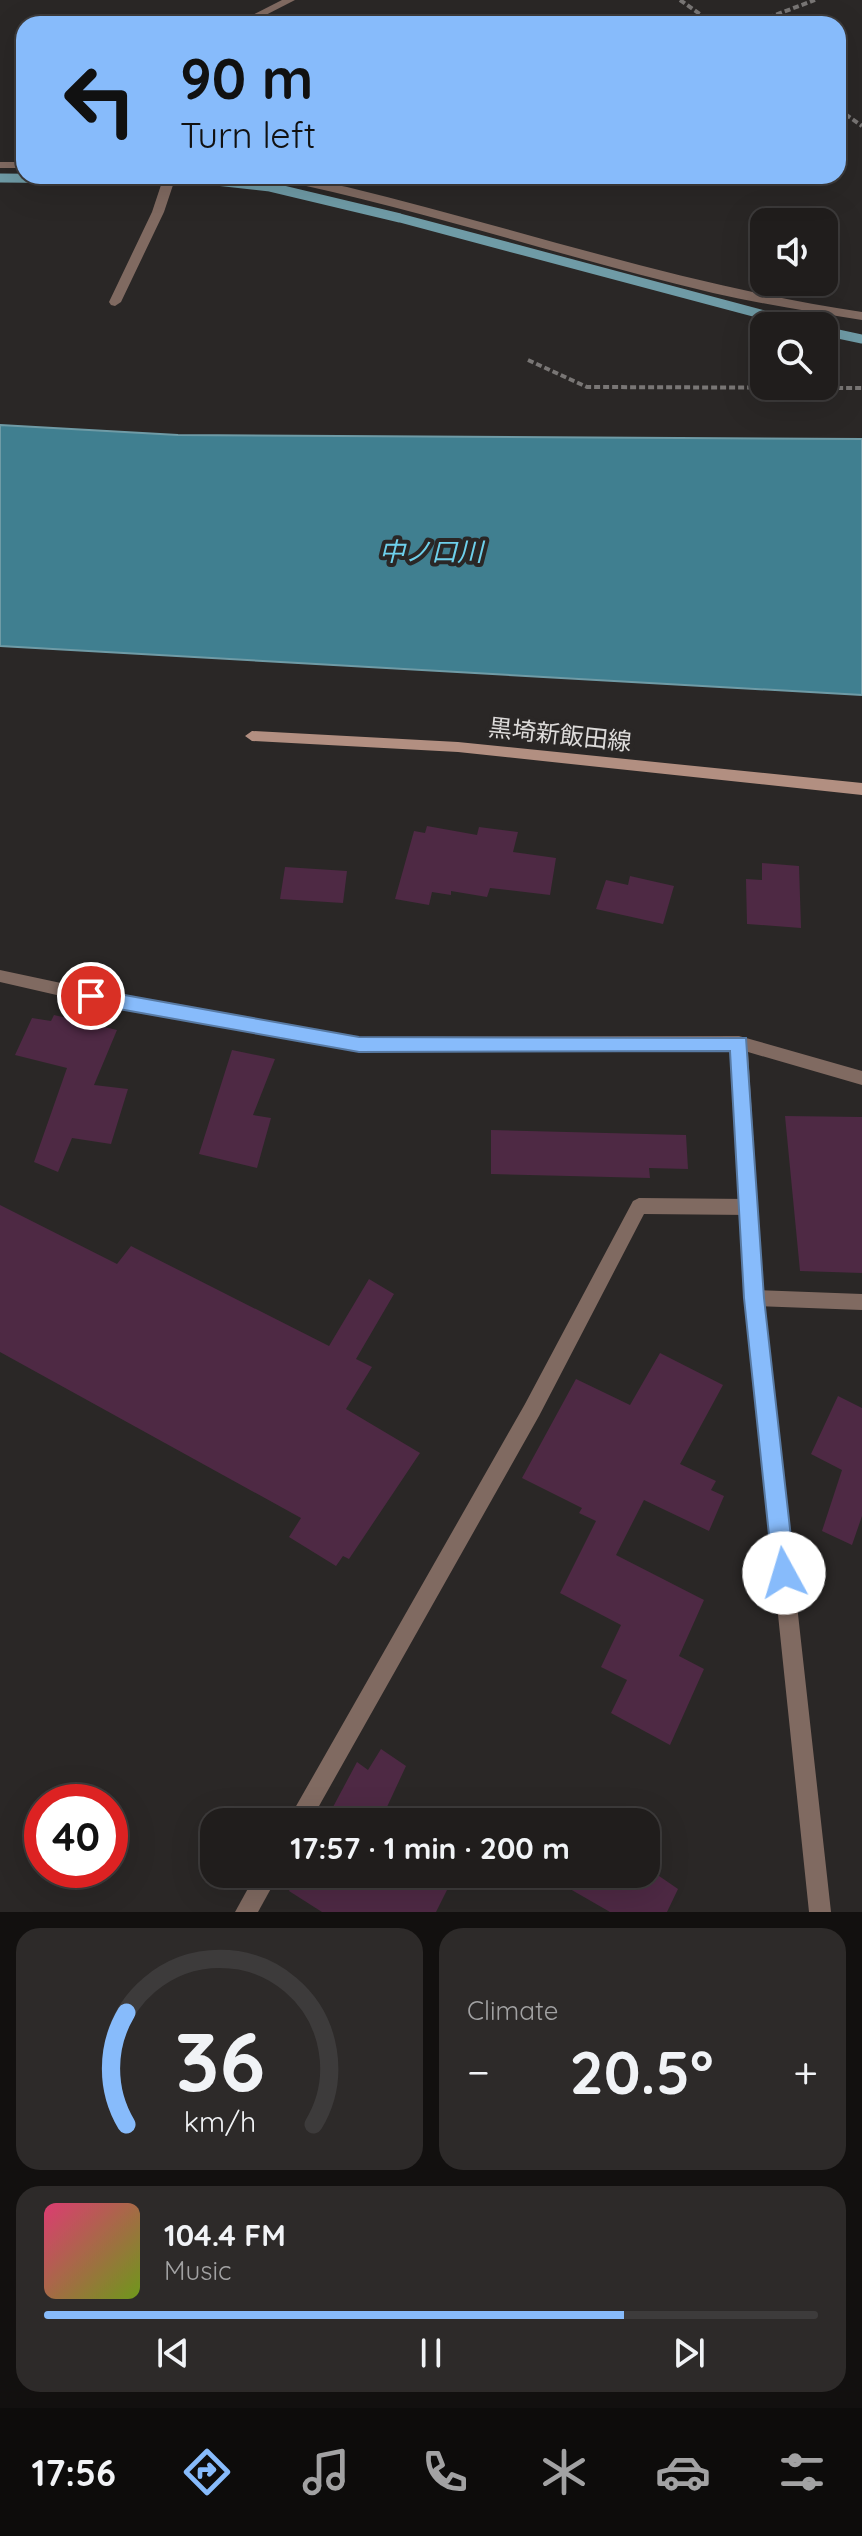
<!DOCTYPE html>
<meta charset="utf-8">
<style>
:root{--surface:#201d1c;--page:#2d2a29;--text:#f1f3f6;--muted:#a2a2a3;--line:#3d3b3b;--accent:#87bbfb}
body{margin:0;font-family:Quicksand,"Noto Sans JP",sans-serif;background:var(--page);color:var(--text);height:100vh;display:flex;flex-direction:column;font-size:30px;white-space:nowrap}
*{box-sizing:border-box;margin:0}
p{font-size:26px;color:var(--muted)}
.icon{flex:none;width:44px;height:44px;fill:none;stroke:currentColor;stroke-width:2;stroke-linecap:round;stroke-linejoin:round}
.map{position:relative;height:1912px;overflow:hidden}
.panel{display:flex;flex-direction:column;gap:16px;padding:16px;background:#12100f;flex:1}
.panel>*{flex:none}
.guide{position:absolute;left:16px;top:16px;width:830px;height:168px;border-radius:24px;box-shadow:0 8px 32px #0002,0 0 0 2px var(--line);background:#87bbfb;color:#111;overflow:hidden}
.tools{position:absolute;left:750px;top:208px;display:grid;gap:16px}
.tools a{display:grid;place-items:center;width:88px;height:88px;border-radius:16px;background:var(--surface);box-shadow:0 8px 32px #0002,0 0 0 2px var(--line);font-size:40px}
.speed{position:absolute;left:24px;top:1784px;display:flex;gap:16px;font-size:40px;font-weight:700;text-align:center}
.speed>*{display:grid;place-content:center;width:104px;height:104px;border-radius:50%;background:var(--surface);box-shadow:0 8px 32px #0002,0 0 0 2px var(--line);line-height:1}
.speed .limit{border:12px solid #d22;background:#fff;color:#111}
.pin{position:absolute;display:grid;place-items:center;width:68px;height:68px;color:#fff;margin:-34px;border:4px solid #fff;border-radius:50%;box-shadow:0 2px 8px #0007}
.me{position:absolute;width:88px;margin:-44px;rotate:354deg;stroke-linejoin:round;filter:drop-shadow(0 0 6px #0008)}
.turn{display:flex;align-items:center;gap:28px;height:168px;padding:0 32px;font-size:36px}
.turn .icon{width:104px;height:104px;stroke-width:2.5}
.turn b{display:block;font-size:56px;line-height:68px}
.big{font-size:60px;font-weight:800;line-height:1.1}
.panel .widget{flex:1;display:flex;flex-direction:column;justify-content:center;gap:12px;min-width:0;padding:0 28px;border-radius:24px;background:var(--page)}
.panel .dial{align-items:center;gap:0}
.dial svg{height:208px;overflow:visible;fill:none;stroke:var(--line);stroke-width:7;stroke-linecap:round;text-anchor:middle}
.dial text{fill:var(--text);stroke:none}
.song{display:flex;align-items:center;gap:24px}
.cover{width:96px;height:96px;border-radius:12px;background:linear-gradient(135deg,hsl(340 70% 55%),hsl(80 70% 35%))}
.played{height:8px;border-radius:4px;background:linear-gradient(90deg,var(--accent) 75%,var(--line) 75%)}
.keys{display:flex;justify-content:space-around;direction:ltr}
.heat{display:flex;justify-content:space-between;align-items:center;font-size:44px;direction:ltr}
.panel .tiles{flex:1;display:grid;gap:16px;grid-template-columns:1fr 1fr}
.widget:last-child{grid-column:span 2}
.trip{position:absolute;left:200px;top:1808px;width:460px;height:80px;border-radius:24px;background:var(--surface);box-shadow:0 8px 32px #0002,0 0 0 2px var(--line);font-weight:800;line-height:80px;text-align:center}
.dock{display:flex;height:128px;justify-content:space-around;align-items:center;background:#0d0c0b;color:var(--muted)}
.dock .icon{width:56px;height:56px}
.dock .selected{color:var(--accent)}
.dock b{font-size:36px;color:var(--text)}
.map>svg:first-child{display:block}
</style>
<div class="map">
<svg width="862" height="1912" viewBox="0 0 862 1912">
<rect width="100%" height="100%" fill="#2a2726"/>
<!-- water -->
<path fill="#407f90" stroke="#6f9ba6" stroke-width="2" d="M0,425L178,435L862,439V695L0,646Z"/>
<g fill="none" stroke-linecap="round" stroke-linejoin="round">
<!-- stream -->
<g stroke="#6f9ba6" stroke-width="9">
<path d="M0,178L207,180L270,187L400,218L806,326"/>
<path d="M824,331L862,339"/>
</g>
</g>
<!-- building -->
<g fill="#4e2944">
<path d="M427,826L477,835L479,827L518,832L513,852L556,858L550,895L490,888L487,897L451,891V895L432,892L429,905L395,899L414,831L425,833Z"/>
<path d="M762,863L799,866L801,928L747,924L746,879L762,880Z"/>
<path d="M285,867L347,871L343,903L280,899Z"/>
<path d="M630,876L674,886L663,924L596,909L606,880L628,885Z"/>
<path d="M54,1015L117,1030L94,1085L128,1089L111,1144L72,1138L58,1172L34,1162L67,1068L15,1055L32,1018L51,1021Z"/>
<path d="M232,1050L275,1059L253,1115L271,1118L257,1168L199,1154Z"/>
<path d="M785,1116L862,1117V1273L800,1271Z"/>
<path d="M491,1130L686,1135L688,1169L649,1168L650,1178L491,1174Z"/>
<path d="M0,1205L117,1264L131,1246L329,1346L369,1279L394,1294L356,1359L372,1367L346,1409L420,1453L349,1559L343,1556L336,1566L289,1537L301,1518L0,1352Z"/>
<path d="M660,1353L723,1385L680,1464L716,1481L711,1490L724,1496L709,1531L644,1500L616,1555L704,1600L679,1656L704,1669L670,1745L611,1713L627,1680L601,1667L621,1625L560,1593L596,1521L579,1513L582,1508L522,1478L576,1379L630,1405Z"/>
<path d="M838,1396L862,1408V1516L852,1545L822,1531L842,1470L811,1454Z"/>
<path d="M381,1749L406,1766L380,1822H325L357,1762L368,1770Z"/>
<path d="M646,1867L678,1889L667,1912H610L544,1874H646Z"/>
<path d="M298,1874H455L436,1912H322L289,1891Z"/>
</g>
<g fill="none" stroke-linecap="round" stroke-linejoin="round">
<!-- path -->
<g stroke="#797675" stroke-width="4" stroke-dasharray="6 3" stroke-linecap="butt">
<path d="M680,0L714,24"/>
<path d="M751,24L815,0"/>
<path d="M838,109L862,126"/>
<path d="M528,360L587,387L862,388"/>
</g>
<!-- minor -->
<g fill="#806a61" fill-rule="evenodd">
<path d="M282,0H295L248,24H235Z"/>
<rect x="0" y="162" width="24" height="6"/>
<path d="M164,176H176L164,212L121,302L115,306L111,305L109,302L152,212Z"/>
<path d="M267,176H290L347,187C520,229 686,286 862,312V320C812,312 762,304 713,293C565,258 422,209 273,179Z"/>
<path d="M639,1198L749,1199L755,1202L758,1207L755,1212L749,1215L644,1214L539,1416L310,1822H287L525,1404L633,1201Z"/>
<path d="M754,1290L862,1294V1310L754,1306L748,1304L745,1298L748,1292Z"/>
<path d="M256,1874H279L258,1912H235Z"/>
</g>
<!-- tertiary -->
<path fill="#806a61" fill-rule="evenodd" d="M0,970L122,996L359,1037L739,1036L862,1071V1085L748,1052L763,1298L831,1912H809L745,1298L731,1050L359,1051L122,1010L0,982Z"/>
<!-- secondary -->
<path fill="#b28f81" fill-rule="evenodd" d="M252,731L458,742L862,783V795L458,752L252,741L245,736Z"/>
</g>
<!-- route -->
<path fill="#87bbfb" stroke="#587aa3" stroke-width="2" d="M91,989L359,1037L746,1038L764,1298L795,1573L792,1581L784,1584L776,1581L773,1573L744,1298L730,1051L359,1052L91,1004L85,1002L82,996L85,991Z"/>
<g text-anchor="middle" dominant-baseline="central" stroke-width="8" stroke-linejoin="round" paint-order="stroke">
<!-- street labels -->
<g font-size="24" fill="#dddbda" stroke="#2a2726">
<text transform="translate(560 734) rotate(6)">黒埼新飯田線</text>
</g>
<!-- water labels -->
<g font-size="26" font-style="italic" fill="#6ed0eb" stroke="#2a2726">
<text x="431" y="551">中ノ口川</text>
</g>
</g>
</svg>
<div class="tools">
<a><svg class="icon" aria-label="sound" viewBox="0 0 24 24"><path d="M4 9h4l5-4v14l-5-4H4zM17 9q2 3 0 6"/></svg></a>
<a><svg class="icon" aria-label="search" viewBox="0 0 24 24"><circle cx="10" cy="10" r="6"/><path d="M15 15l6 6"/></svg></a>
</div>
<div class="speed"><div class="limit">40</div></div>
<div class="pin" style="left:91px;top:996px;background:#d93025"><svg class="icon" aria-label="arrive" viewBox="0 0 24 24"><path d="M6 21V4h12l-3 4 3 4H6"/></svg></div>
<svg class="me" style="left:784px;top:1573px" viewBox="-20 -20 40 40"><circle r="19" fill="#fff"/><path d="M0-13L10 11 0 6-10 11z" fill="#87bbfb"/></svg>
<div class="trip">17:57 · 1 min · 200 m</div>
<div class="guide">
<div class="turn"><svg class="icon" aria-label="left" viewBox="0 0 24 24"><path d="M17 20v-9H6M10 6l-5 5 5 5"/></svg><div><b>90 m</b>Turn left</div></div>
</div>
</div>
<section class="panel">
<div class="tiles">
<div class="widget dial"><svg viewBox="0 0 100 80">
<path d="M14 69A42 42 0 1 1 86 69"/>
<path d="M14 69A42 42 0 0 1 14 26" stroke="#87bbfb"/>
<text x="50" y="56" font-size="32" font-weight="700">36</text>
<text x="50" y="72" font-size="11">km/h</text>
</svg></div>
<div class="widget"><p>Climate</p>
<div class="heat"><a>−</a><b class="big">20.5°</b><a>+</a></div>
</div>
<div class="widget">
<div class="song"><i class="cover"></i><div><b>104.4 FM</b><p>Music</p></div></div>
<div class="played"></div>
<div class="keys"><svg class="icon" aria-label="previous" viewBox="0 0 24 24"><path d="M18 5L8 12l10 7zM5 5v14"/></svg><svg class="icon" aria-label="pause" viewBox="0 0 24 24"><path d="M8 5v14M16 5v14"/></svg><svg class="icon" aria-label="next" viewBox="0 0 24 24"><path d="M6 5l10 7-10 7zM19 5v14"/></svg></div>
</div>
</div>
</section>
<nav class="dock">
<b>17:56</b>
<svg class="icon selected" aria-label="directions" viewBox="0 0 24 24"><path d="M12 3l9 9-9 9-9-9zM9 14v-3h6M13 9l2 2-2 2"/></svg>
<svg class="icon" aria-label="music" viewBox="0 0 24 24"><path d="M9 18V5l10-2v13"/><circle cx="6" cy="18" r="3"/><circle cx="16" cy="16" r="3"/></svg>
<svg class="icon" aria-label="phone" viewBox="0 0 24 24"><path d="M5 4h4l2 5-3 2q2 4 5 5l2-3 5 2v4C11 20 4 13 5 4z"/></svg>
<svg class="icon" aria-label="climate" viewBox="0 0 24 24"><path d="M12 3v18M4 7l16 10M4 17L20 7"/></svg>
<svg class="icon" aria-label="car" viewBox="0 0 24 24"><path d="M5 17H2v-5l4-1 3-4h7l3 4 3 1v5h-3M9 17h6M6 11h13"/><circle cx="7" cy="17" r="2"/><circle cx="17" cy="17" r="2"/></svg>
<svg class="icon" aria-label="filters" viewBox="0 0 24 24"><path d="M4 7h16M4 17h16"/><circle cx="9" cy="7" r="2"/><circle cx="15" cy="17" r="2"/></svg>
</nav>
